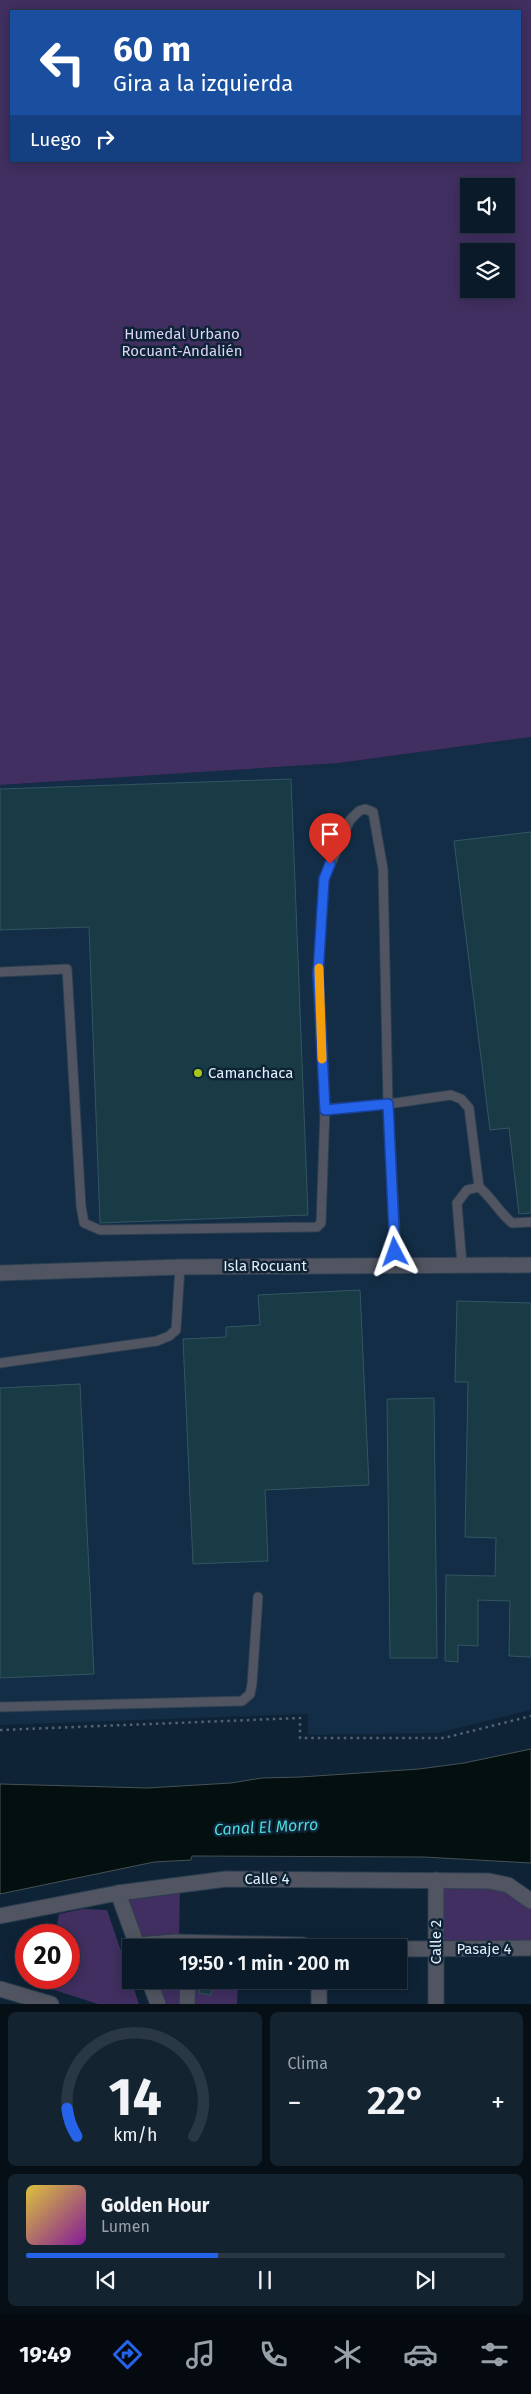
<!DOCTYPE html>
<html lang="es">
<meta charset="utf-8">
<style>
:root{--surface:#0a1a28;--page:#132330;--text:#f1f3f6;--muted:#99a1a8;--line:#2a3845;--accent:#2563eb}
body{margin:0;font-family:"Fira Sans",sans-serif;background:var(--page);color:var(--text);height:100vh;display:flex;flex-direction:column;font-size:19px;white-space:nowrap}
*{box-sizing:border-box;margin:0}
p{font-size:16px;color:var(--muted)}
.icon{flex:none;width:28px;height:28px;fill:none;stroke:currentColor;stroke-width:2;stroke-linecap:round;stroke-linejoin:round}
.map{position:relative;height:2004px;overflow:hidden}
.sheet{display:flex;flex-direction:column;gap:8px;padding:8px;background:#060e16;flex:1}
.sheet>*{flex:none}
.banner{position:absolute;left:10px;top:10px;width:511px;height:152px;border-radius:0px;box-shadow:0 2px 12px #0003,0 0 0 1px var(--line);background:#1a4fa0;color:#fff;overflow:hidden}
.fabs{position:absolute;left:460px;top:178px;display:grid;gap:10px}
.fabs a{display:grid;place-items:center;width:55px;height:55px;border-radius:0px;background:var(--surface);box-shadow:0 2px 12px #0003,0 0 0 1px var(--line);font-size:25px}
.speed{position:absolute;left:15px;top:1924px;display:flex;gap:10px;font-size:25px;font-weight:700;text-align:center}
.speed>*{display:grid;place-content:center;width:65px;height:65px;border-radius:50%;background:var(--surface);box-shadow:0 2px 12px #0003,0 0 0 1px var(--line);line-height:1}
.speed .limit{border:8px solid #d22;background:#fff;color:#111}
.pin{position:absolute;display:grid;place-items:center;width:42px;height:42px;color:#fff;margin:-51px -21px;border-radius:50% 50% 50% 0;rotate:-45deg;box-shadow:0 0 5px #0007}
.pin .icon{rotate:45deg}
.me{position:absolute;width:55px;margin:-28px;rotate:356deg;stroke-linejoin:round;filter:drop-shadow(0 0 4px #0008)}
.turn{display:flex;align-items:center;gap:18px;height:105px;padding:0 20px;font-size:22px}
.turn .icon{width:65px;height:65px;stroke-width:2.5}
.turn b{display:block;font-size:35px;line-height:42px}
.then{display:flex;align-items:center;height:48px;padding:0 20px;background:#0003;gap:10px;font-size:19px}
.big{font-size:38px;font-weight:600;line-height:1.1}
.sheet .card{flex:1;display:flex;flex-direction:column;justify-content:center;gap:8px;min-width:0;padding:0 18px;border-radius:8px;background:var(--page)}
.sheet .dial{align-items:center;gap:0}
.dial svg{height:130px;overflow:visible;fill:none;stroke:var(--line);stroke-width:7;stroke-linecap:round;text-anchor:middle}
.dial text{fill:var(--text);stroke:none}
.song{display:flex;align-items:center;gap:15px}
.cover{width:60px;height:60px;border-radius:8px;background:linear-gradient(135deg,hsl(50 70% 55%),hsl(290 70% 35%))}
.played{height:5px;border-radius:2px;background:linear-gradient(90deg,var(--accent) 40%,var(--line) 40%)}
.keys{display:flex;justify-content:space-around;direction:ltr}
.heat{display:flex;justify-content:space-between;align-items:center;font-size:28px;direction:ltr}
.sheet .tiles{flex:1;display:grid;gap:8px;grid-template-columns:1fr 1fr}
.card:last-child{grid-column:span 2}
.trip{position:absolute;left:122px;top:1939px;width:285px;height:50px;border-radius:0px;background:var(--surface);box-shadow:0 2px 12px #0003,0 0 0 1px var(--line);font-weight:600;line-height:50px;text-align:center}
.tabs{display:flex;height:80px;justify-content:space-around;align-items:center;background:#040a10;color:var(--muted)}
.tabs .icon{width:35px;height:35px}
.tabs .current{color:var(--accent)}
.tabs b{font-size:22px;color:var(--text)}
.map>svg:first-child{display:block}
</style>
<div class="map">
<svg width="531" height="2004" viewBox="0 0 531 2004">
<rect width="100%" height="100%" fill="#0e2335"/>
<!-- built -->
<path fill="#122d45" d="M531,737V1710L437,1733L308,1735V1714L0,1725V785L339,763Z"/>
<!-- green -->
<g fill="#402f60" fill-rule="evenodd">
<path d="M0,0H531V737L339,763L0,785ZM11,11H520V161H11ZM469,186H506V224H469ZM469,251H506V289H469Z"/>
<path d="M439,1884H497L531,1905V1946H440Z"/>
<path d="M180,1886L179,1941L137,1944L119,1894Z"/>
<path d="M83,1909L107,1910L139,2004H98L45,1987L47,1978H69V1935H55L59,1914Z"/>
<path d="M151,1980H187L186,2004H159Z"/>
<path d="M190,1980H238L237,2004H189Z"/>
</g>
<!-- water -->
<path fill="#040f0f" stroke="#465256" d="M531,1749V1863L424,1857L192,1856L191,1860L154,1862L0,1894V1784L147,1788L231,1783L262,1778L301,1777L419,1769L464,1763Z"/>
<!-- building -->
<g fill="#183b46" stroke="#335662">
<path d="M291,779L308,1215L100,1223L89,927L0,930V789Z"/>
<path d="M531,832V1213L519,1214L509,1128L490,1130L454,841Z"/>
<path d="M360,1290L369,1485L265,1490L268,1561L193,1564L183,1339L226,1337V1327L260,1325L258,1295Z"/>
<path d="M457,1301L531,1303V1657L509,1656L510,1601L478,1600V1646L458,1645V1662L445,1661L446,1575L495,1576L496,1538L465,1537L468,1382H455Z"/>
<path d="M80,1384L94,1674L0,1678V1388Z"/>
<path d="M434,1398L437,1658H390L387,1399Z"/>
<path d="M200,1980H213L211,1995L199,1993Z"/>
</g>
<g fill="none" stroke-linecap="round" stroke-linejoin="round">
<!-- service casing -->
<g stroke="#2c3f51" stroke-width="11">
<g id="service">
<path d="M0,972L67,969L81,1206L84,1223L100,1230L317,1227L321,1223L325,1109L318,974L324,879L350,820L359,811L365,809L373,812L383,869L388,1104L397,1266"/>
<path d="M325,1109L388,1104L451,1095L461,1099L469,1108L479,1187"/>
<path d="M462,1265L457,1203L467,1190L479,1187C492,1198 499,1212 512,1223L531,1222"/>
<path d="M0,1363L157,1341L169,1336L176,1330L180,1267"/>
<path d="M0,1707L242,1701L250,1694L252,1684L258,1597"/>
</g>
</g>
<!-- minor casing -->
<g stroke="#2c3f51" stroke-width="17">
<g id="minor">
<path d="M0,1273L180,1267L531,1265"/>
<path d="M118,1893L138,1948"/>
<path d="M0,1916L118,1893L226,1879L489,1881L508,1885L531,1901"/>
<path d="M137,1945L175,1942L303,1945L311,1948"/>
<path d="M399,1949L531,1948"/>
<path d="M149,1980L158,2004"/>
<path d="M319,1980V2004"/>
<path d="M0,1989L51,2004"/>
<path d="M187,2004L188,1980"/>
<path d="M436,2004V1880"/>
</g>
</g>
<!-- path -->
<path stroke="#516374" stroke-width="2.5" stroke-dasharray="2.5 4" stroke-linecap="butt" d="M0,1730L300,1718V1738H444L531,1716"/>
<!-- service -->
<use href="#service" stroke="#515561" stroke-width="9"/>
<!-- minor -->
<use href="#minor" stroke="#515561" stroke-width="15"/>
</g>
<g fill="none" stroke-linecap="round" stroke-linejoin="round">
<!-- route casing -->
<g stroke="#184099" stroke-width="12">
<path id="route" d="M330,864L324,879L318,974L325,1110L388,1104L395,1252"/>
</g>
<!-- route -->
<use href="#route" stroke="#2563eb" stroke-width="9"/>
<!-- slow -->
<path stroke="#f59e0b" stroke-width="9" d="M319,968L322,1059"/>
</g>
<!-- markers -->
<circle fill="#a8c71c" stroke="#0e2335" stroke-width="2" cx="198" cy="1073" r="5"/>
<g text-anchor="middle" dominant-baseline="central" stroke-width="5" stroke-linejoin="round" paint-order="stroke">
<!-- park labels -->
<g font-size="15" fill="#ddd3f6" stroke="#0e2335">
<text x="182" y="334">Humedal Urbano<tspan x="182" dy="17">Rocuant-Andalién</tspan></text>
</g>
<!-- poi labels -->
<g font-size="15" fill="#e1eefb" stroke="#0e2335" text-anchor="start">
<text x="208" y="1073">Camanchaca</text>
</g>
<!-- street labels -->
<g font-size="15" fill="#e1eefb" stroke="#0e2335">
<text x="265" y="1266">Isla Rocuant</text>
<text x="267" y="1879">Calle 4</text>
<text transform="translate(436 1942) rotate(-90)">Calle 2</text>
<text x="484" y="1949">Pasaje 4</text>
</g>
<!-- water labels -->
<g font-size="16" font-style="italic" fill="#4bdbdd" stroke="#0e2335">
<text transform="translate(266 1827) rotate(-3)">Canal El Morro</text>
</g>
</g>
</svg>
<div class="fabs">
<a><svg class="icon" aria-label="sound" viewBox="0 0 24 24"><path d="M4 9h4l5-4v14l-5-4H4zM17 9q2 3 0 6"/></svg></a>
<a><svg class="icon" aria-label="layers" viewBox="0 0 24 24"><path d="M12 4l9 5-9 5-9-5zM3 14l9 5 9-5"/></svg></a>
</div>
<div class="speed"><div class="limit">20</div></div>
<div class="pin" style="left:330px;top:864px;background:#d93025"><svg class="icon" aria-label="arrive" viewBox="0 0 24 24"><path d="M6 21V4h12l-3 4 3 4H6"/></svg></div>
<svg class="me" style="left:395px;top:1252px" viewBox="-20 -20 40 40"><path d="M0-17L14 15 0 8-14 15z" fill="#2563eb" stroke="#fff" stroke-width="4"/></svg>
<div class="trip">19:50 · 1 min · 200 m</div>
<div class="banner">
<div class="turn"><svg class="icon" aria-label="left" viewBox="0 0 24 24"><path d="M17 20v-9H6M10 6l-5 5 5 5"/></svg><div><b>60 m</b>Gira a la izquierda</div></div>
<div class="then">Luego<svg class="icon" aria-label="right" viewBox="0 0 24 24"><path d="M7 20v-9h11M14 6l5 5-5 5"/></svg></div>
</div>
</div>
<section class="sheet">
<div class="tiles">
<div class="card dial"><svg viewBox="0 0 100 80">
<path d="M14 69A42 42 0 1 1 86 69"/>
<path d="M14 69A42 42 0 0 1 8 52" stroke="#2563eb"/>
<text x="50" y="56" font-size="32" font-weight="700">14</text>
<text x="50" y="72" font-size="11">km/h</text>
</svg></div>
<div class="card"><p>Clima</p>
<div class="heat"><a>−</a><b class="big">22°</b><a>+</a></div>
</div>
<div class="card">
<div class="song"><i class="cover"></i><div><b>Golden Hour</b><p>Lumen</p></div></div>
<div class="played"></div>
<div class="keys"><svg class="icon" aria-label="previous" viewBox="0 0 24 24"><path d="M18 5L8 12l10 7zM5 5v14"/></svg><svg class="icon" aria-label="pause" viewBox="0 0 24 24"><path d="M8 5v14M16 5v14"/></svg><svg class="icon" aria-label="next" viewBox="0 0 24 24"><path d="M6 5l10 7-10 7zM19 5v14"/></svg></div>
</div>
</div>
</section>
<nav class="tabs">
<b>19:49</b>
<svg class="icon current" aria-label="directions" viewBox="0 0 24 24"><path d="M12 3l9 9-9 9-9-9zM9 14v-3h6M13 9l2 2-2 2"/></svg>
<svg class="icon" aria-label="music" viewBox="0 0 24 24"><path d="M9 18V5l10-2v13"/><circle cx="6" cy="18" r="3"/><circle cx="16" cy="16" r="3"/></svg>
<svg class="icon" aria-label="phone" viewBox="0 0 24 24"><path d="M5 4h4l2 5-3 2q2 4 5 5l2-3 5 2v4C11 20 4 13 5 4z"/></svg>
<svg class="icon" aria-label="climate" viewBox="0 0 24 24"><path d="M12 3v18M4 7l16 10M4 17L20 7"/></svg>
<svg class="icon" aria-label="car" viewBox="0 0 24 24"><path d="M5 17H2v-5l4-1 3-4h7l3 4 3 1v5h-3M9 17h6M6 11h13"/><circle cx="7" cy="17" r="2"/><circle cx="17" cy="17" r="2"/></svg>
<svg class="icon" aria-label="filters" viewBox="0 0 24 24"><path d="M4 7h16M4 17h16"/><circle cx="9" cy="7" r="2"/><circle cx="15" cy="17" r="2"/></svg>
</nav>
